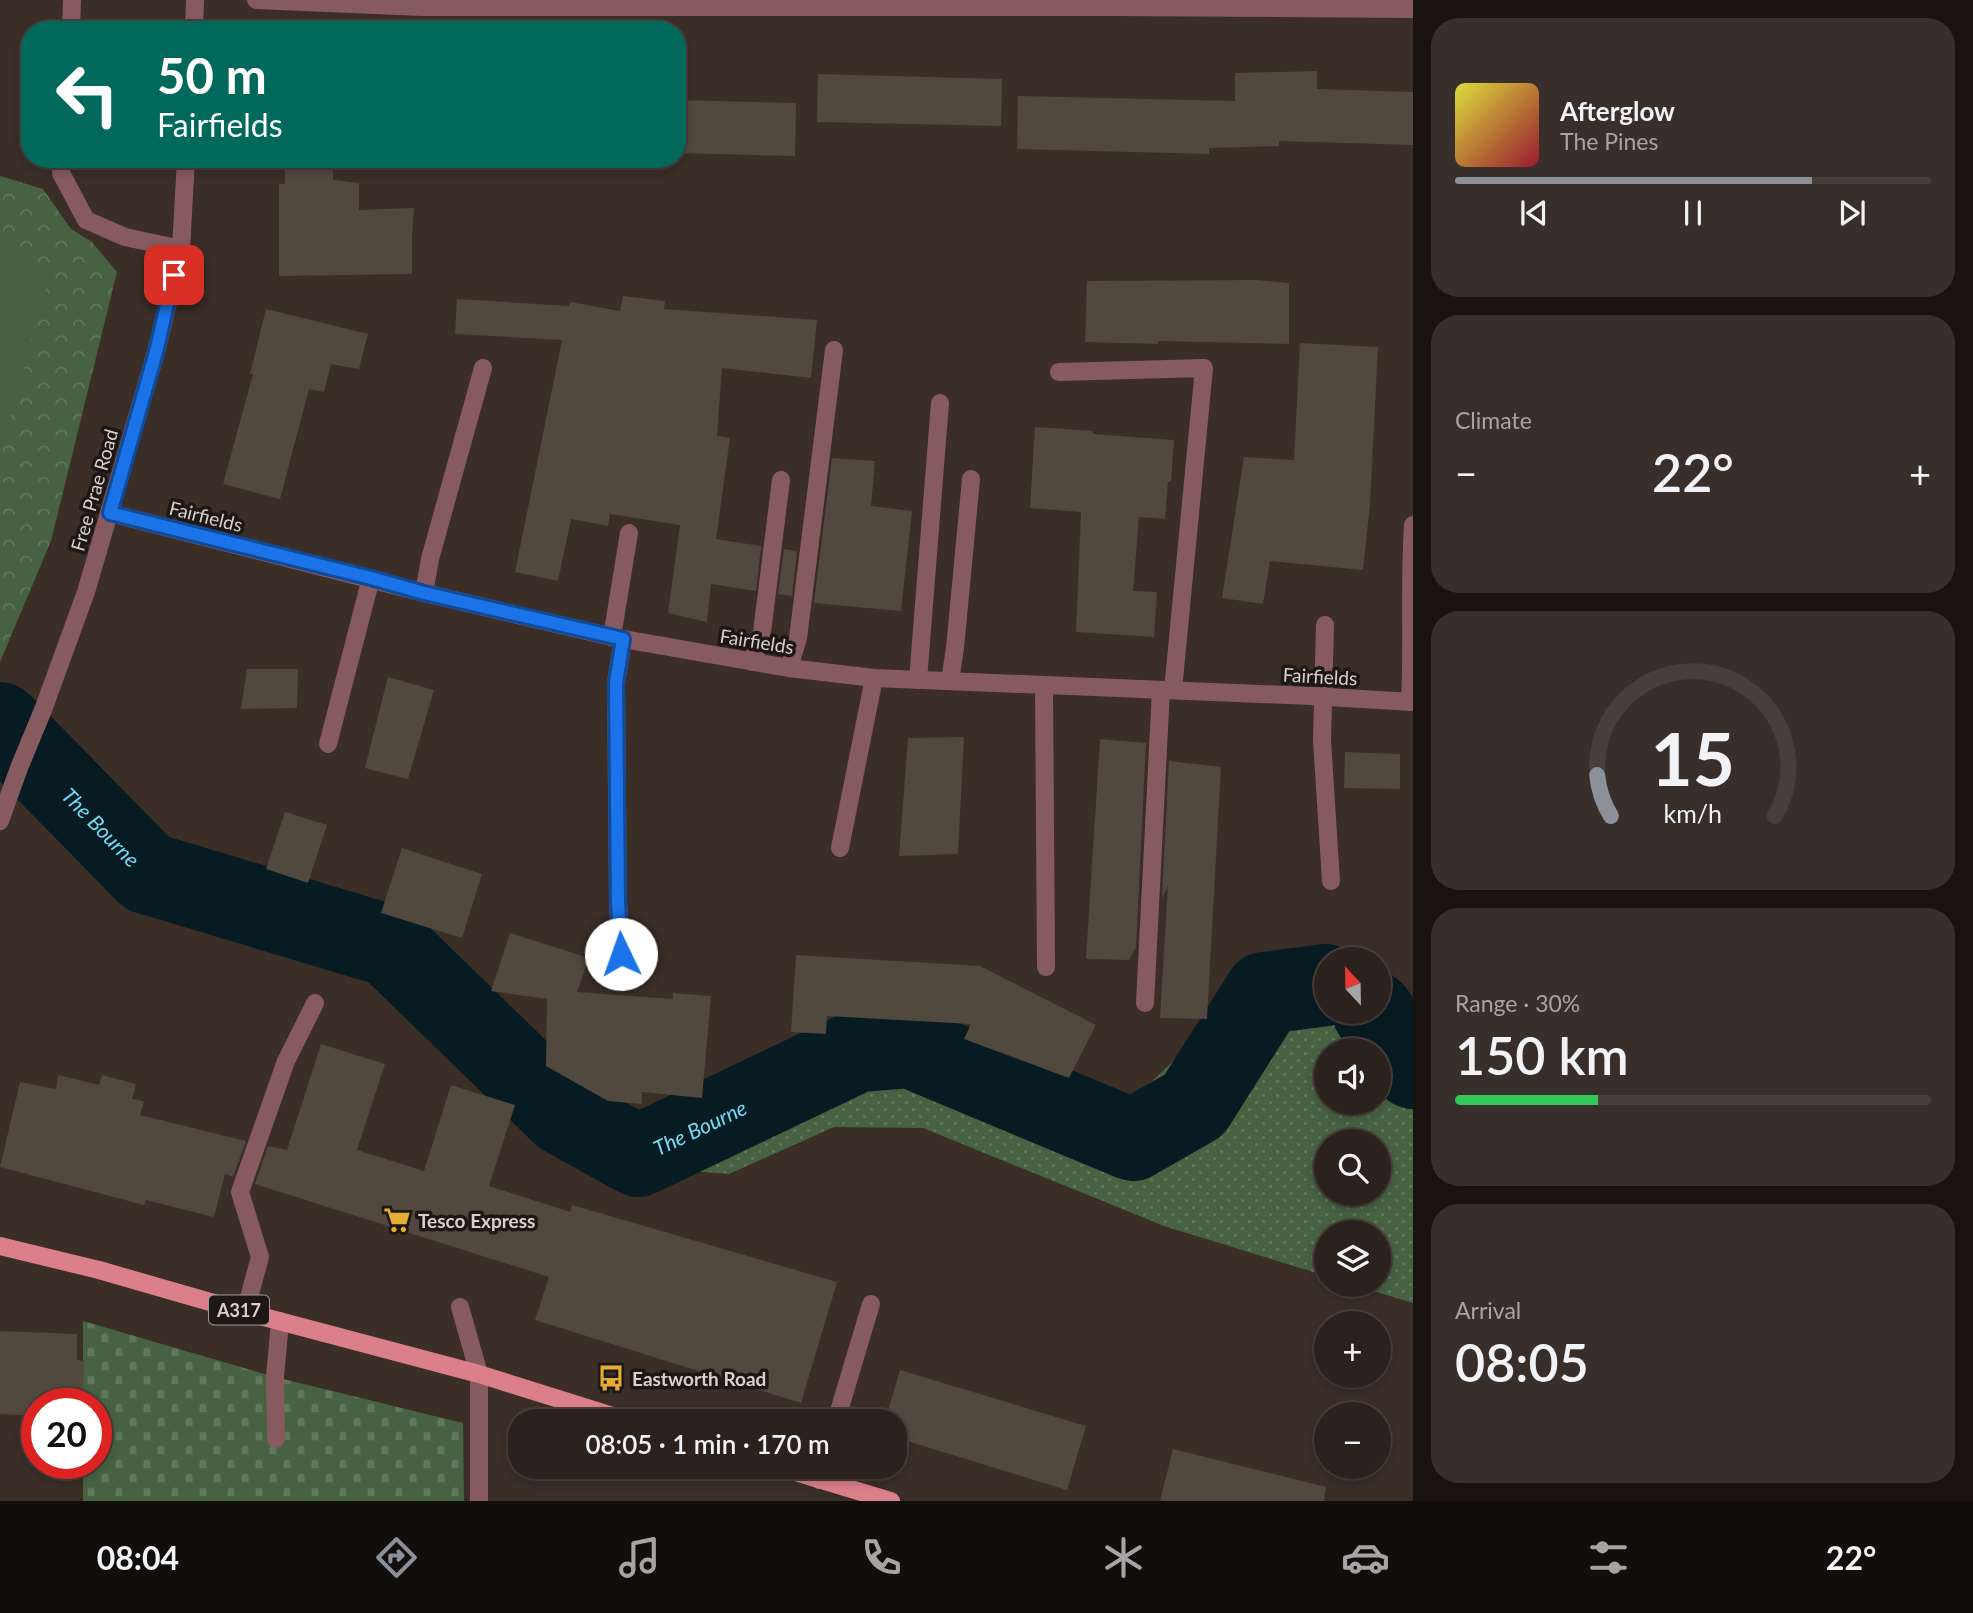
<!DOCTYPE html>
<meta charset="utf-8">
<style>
:root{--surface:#2c221d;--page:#382f2a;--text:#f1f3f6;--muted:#a6a4a4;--line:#483f3b;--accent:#8c9099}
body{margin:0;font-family:Lato,sans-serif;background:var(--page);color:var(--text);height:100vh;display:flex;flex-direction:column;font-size:26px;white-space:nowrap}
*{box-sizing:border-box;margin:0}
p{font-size:23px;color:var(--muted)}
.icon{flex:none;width:38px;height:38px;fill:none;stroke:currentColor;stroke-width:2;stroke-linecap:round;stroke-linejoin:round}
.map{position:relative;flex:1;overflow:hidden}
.drawer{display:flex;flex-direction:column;gap:18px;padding:18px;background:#181310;width:560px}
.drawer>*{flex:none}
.top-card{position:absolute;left:21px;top:21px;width:665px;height:147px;border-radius:28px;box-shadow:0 4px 10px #0003,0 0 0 2px var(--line);background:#00695c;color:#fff;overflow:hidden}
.needle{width:46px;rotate:338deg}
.controls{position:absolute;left:1314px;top:947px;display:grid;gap:14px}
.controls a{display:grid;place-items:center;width:77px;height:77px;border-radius:50%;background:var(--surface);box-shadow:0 4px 10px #0003,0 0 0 2px var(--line);font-size:35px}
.speed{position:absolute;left:21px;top:1388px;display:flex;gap:14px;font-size:35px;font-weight:700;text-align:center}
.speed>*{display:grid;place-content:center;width:91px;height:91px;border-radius:50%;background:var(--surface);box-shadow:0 4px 10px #0003,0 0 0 2px var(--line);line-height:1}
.speed .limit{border:10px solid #d22;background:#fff;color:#111}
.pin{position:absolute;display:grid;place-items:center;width:60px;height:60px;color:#fff;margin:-30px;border-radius:14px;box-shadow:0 4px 10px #0006}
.me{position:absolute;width:77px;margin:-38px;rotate:357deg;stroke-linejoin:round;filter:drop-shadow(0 0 5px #0008)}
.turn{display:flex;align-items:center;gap:24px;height:147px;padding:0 21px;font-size:32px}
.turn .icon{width:91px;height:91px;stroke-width:2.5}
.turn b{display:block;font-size:49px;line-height:60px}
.big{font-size:52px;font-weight:600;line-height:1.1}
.drawer .card{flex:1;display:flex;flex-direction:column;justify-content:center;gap:10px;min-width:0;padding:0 24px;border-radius:28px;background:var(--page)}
.drawer .dial{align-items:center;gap:0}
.dial svg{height:182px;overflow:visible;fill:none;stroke:var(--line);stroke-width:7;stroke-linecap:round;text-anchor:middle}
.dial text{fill:var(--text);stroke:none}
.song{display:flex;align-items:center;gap:21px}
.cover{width:84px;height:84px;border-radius:10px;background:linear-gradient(135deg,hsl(60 70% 55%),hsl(350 70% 35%))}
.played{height:7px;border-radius:4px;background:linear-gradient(90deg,var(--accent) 75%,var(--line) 75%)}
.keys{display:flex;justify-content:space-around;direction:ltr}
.heat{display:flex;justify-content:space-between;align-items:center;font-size:38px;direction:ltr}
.charge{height:10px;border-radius:5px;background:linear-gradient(90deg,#34c759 30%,var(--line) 0)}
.trip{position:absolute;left:508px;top:1409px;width:399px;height:70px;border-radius:28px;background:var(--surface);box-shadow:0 4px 10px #0003,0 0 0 2px var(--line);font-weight:600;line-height:70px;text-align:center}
.tab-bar{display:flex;height:112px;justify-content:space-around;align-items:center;background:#120e0c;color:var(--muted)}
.tab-bar .icon{width:49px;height:49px}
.tab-bar .on{color:var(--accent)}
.tab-bar b{font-size:32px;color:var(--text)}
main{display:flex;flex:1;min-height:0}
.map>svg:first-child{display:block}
</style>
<main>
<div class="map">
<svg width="1413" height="1501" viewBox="0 0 1413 1501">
<defs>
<pattern id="grass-dots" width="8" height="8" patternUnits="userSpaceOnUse" patternTransform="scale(1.75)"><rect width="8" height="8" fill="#466241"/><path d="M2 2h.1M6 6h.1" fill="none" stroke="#60775b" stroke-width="1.8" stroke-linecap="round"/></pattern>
<pattern id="forest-crowns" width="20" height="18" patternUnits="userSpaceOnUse" patternTransform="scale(1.75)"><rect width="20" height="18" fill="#466241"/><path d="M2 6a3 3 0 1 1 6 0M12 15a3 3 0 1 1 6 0" fill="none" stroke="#60775b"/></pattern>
<pattern id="cemetery-stones" width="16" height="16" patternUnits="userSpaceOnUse" patternTransform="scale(1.75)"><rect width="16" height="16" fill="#466241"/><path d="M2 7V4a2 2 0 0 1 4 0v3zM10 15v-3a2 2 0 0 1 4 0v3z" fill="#60775b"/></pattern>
</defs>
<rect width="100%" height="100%" fill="#3a2e27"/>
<!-- grass -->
<path fill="url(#grass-dots)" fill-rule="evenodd" d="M1294,956L1326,964V1012H1379V977L1400,1034L1413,1053V1303L1354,1285L1379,1284V1232H1326V1276L1164,1226L923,1128L834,1127L729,1174L591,1163L659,1113L913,1021L1132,1101L1206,1029ZM1326,1050H1379V1102H1326ZM1326,1141H1379V1194H1326Z"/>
<!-- forest -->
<path fill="url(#forest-crowns)" d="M0,176L43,189L71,229L92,242L117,272L51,541L0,662Z"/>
<!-- cemetery -->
<path fill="url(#cemetery-stones)" d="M83,1321L275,1377L463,1423L464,1501H83V1463H96V1404H83Z"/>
<!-- pitch -->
<path fill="#466241" d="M0,254L52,266L2,446H0Z"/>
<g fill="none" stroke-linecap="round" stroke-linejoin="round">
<!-- river -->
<g stroke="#071c22" stroke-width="82">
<path id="s1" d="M0,723L147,873L390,946L564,1115L638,1156L858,1051L910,1047L1133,1140L1194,1105L1265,993L1326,985"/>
<path d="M1373,1012L1413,1068"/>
</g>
</g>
<!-- building -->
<g fill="#51483e">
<path d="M1317,71V89L1413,92V145L1279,141V146L1209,148V154L1017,149L1018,96L1235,101V73Z"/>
<path d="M818,74L1002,79L1001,126L817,122Z"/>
<path d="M677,100L796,103L795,156L677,153Z"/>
<path d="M285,159H333V180L359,183V210L414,208L412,238V274L279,276V184H285Z"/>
<path d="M1256,280L1289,283V344L1158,341V344L1085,342L1087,281Z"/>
<path d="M623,296L665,301L664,309L817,320L811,378L722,368L717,436L730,438L716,539L761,546L756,591L711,584L707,622L668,613L680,525L610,514L608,526L571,519L558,581L515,572L562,340L455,334L457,299L569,306L570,302L620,311Z"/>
<path d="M266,309L368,334L359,369L331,364L324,392L309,389L280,499L223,484L253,374H250Z"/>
<path d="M1300,343L1378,347L1370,504L1363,570L1270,561L1263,604L1222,598L1244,457L1294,460Z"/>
<path d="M1035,427L1093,431V434L1174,440L1171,482H1168L1165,519L1139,517L1133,591L1157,592L1154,637L1076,632L1081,512L1030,508Z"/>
<path d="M832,458L875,461L871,506L912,511L901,611L814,603Z"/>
<path d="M784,549L797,551L792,596L778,594Z"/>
<path d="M247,669H298L297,708L241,709Z"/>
<path d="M388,677L434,690L408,779L365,768Z"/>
<path d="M964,737L958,854L899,856L908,738Z"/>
<path d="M1100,739L1146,743L1136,947L1129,960L1086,959Z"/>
<path d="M1345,752L1400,754V789L1344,788Z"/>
<path d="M1169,761L1221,767L1207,1019L1160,1018L1168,886L1162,898Z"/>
<path d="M285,812L327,825L308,883L266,869Z"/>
<path d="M402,848L482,874L462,938L381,913Z"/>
<path d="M510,933L589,958L577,992L673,999V993L711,996L702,1098L642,1092V1104L608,1101L546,1066L547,999L491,991Z"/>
<path d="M796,955L980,966L1096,1025L1069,1078L964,1039L971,1024L827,1016L826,1034L791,1032Z"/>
<path d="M321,1044L385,1064L357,1150L424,1171L451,1085L515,1105L489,1186L570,1212L572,1205L837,1282L801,1403L535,1320L549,1277L255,1184L268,1146L287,1150Z"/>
<path d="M58,1075L99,1085L102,1075L136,1084L132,1099L144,1101L140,1115L246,1141L233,1177L225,1174L214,1217L146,1200L144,1205L0,1167L20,1082L56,1089Z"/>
<path d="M0,1331L77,1334V1360L84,1361L83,1400H74V1404H37V1416L0,1414Z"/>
<path d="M900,1370L1086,1426L1067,1490L894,1437V1421H885Z"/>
<path d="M1173,1449L1326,1487L1324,1501H1160Z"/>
</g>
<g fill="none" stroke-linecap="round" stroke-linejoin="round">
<!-- minor -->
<g stroke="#875a5f" stroke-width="18">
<path d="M256,0L422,7H1112L1413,9"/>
<path d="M71,30L72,0"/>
<path d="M194,30L195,0"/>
<path d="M62,159L61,173L86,220L125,237L181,249"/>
<path d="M1059,372L1204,368L1173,690"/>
<path d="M110,513L424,593L612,637L789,668L874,678L1311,696L1413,702"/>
<path d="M424,593L430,559L483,368"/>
<path d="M1325,625L1322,740L1331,881"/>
<path d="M612,637L629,533"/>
<path d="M752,662L762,632L781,480"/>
<path d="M789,668L798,638L834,350"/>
<path d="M918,680L940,403"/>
<path d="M950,681L955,648L971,479"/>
<path d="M1044,685L1046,967"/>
<path d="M1410,702C1413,643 1409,584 1413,525"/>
<path d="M328,744L371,578"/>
<path d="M0,821L19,768L43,710L86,592L156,352L181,249L186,159"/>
<path d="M840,848L874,678"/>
<path d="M621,954L618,902L616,683L623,639"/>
<path d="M1145,1003L1161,690"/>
<path d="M460,1307L479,1374V1501"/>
<path d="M245,1312L260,1257L240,1192L286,1061L315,1003"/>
<path d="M836,1421L871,1304"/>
<path d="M276,1439L275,1377L280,1321"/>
<path d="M819,1480L823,1466"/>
</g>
<!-- major -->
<g stroke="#db808b" stroke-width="18">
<path d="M0,1246L99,1270L245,1312L479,1374L629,1421"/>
<path d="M775,1466L891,1501"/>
</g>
</g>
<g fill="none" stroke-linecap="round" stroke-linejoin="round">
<!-- route casing -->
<g stroke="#114b97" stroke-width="18">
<path id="route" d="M174,275L156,352L110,513L371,578L424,593L623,639L616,683L618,902L621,954"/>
</g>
<!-- route -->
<use href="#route" stroke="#1a73e8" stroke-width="12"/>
</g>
<!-- icons -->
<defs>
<g id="supermarket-bare" transform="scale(2.1)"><path d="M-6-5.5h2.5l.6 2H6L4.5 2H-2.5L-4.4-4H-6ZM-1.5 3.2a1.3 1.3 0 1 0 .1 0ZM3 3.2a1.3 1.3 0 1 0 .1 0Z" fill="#e4ae35" stroke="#1d1815" stroke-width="2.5" paint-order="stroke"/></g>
<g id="bus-bare" transform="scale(2.1)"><path d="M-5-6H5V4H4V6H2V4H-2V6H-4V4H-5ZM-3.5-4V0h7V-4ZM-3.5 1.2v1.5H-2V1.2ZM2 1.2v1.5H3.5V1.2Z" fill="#e4ae35" stroke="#1d1815" stroke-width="2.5" paint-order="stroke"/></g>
</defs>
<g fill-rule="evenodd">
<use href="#supermarket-bare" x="397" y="1220"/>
<use href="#bus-bare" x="611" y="1378"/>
</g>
<g text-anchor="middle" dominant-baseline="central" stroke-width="7" stroke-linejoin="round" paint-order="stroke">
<!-- shield labels -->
<rect fill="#1d1815" stroke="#a09995" stroke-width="2" x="209" y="1295.5" width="60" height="29" rx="5"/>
<g font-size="18" font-weight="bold" fill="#d8d0cc">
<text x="239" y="1310">A317</text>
</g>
<!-- street labels -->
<g font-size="19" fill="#d8d0cc" stroke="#1d1815">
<text transform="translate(94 490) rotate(-74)">Free Prae Road</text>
<text transform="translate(206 516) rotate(14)">Fairfields</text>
<text transform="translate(757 641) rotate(9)">Fairfields</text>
<text transform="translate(1320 676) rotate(3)">Fairfields</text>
</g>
<!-- poi labels -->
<g font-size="19" font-weight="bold" fill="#d8d0cc" stroke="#1d1815" text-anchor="start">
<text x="418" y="1220">Tesco Express</text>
<text x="632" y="1378">Eastworth Road</text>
</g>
<!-- water labels -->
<g font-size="21" font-style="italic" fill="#74ddf7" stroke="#1d1815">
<text stroke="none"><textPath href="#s1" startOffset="145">The Bourne</textPath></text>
<text stroke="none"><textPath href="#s1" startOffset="859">The Bourne</textPath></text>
</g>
</g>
</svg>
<div class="controls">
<a><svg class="needle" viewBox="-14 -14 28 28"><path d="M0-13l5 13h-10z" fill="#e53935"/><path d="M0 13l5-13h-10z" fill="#a6a4a4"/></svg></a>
<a><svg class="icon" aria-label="sound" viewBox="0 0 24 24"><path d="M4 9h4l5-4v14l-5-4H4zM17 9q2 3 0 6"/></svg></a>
<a><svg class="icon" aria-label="search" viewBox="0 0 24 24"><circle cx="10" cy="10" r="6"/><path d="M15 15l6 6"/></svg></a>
<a><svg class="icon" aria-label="layers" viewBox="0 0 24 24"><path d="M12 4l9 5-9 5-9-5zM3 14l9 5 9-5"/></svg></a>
<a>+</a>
<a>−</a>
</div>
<div class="speed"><div class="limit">20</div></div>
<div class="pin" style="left:174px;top:275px;background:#d93025"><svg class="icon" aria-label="arrive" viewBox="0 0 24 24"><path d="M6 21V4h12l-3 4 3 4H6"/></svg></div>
<svg class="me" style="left:621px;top:954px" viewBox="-20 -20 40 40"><circle r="19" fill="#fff"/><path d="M0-13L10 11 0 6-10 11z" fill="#1a73e8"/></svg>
<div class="trip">08:05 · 1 min · 170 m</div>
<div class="top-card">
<div class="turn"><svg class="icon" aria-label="left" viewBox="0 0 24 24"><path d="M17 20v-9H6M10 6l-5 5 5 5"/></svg><div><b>50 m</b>Fairfields</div></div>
</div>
</div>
<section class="drawer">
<div class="card">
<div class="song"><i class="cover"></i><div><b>Afterglow</b><p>The Pines</p></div></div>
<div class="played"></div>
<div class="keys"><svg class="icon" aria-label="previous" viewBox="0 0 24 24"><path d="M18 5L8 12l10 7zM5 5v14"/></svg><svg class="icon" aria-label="pause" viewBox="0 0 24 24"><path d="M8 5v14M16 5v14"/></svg><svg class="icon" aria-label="next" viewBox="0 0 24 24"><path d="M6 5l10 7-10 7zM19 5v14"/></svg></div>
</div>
<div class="card"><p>Climate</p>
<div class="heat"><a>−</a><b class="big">22°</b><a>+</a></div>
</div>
<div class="card dial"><svg viewBox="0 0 100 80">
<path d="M14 69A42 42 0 1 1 86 69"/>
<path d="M14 69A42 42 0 0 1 8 51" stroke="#8c9099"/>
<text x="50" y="56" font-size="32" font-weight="700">15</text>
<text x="50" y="72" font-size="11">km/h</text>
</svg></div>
<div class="card"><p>Range · 30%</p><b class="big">150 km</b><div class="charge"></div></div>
<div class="card"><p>Arrival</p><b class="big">08:05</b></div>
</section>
</main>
<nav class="tab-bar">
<b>08:04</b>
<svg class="icon on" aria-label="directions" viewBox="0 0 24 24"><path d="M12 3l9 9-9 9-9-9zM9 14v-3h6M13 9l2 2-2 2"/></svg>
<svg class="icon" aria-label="music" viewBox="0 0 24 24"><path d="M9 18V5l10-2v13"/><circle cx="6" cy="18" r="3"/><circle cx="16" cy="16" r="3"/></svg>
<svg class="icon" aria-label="phone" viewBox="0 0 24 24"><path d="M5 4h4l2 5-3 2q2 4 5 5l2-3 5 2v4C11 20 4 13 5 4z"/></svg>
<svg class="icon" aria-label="climate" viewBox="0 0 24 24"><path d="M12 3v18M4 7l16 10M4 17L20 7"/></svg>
<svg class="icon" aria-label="car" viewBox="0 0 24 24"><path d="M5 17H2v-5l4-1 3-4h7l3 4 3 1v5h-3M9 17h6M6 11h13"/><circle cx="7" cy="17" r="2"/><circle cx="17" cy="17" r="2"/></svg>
<svg class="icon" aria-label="filters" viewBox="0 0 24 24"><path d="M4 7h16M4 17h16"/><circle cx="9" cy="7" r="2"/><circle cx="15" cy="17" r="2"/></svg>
<b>22°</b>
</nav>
